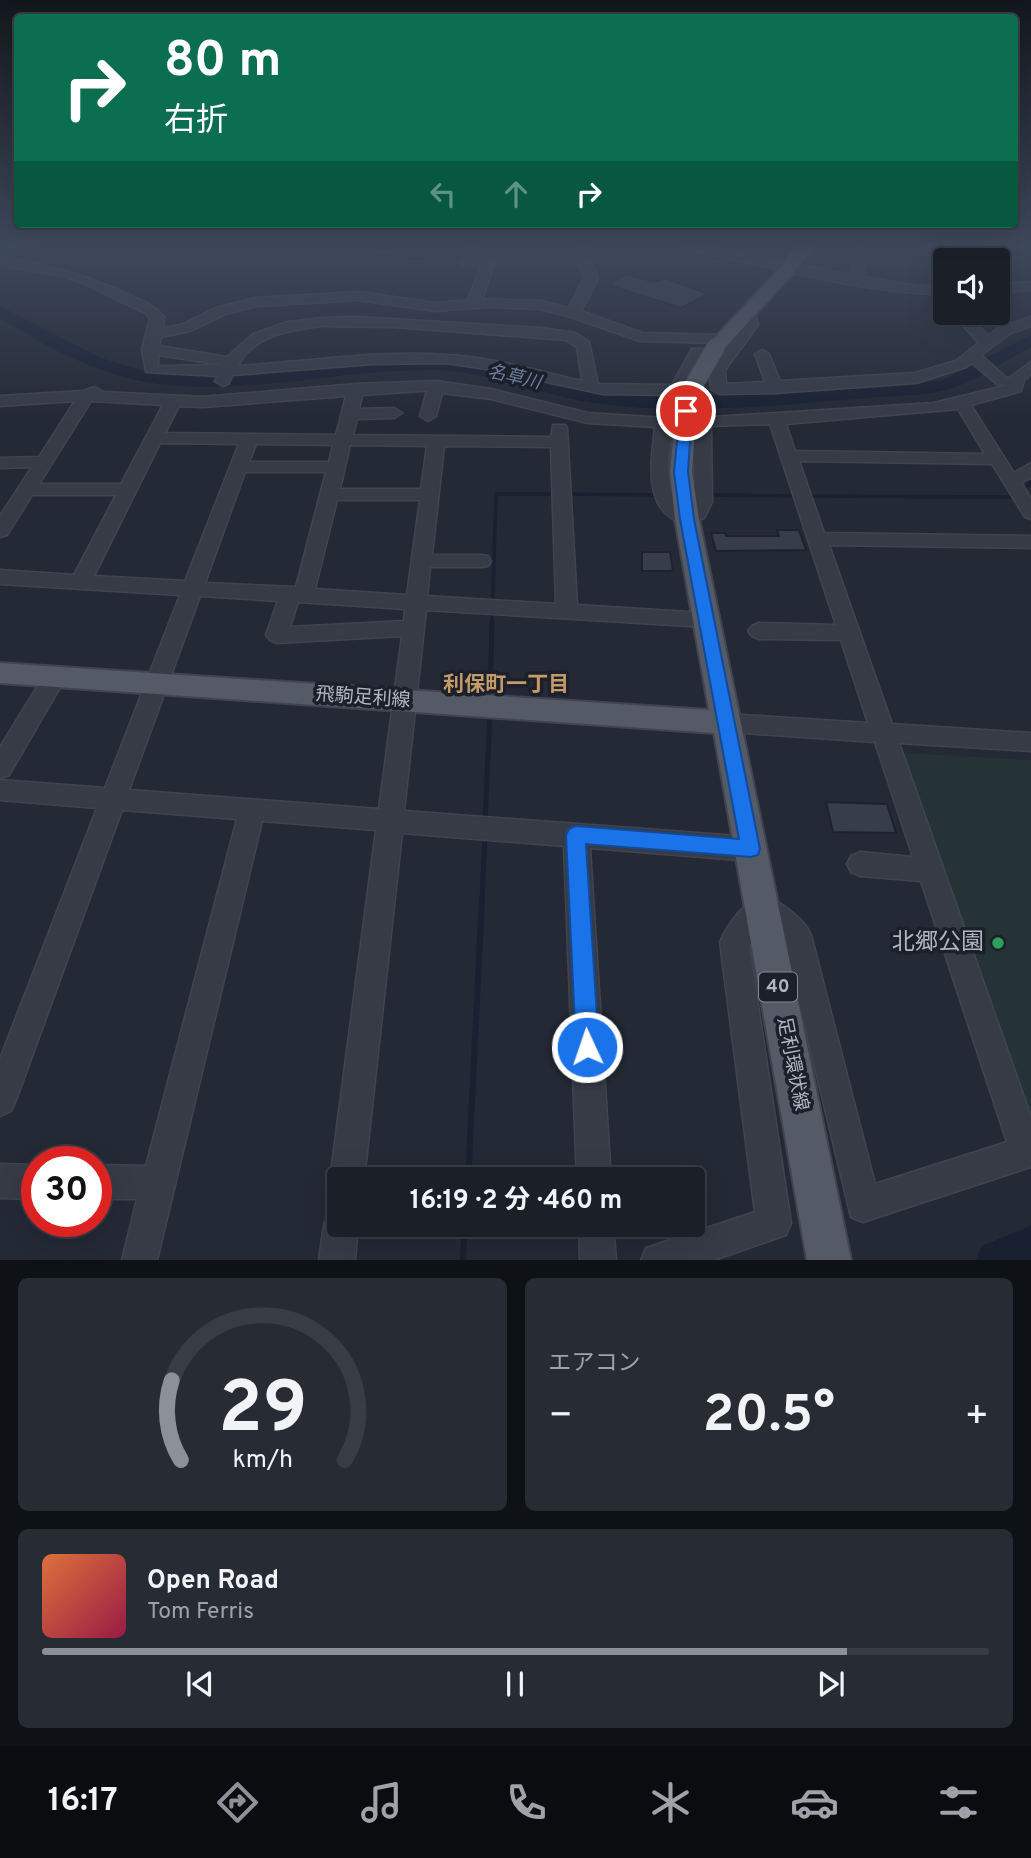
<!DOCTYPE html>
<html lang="ja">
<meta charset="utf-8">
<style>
:root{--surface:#1a1f28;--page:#272c34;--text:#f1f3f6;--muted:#9fa2a8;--line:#383d45;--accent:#8c9099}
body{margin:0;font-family:Overpass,"Noto Sans JP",sans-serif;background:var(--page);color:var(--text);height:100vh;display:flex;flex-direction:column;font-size:26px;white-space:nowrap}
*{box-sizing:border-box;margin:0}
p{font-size:23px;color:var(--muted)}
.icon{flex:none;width:38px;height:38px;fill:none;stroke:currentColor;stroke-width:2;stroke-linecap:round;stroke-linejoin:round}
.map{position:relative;height:1260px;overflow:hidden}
.panel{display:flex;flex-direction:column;gap:18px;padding:18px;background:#0e1116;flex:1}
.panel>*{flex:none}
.banner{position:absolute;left:14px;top:14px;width:1004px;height:214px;border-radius:7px;box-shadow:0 7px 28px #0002,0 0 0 2px var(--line);background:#0b6e4f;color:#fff;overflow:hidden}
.fabs{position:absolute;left:933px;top:248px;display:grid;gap:14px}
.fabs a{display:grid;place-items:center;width:77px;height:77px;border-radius:7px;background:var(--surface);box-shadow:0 7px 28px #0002,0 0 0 2px var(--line);font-size:35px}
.speed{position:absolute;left:21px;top:1146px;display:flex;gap:14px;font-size:35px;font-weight:700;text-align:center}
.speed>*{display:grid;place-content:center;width:91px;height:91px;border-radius:50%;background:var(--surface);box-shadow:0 7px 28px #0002,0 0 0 2px var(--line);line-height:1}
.speed .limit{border:10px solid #d22;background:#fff;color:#111}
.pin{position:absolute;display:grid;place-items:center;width:60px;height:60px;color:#fff;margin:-30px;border:4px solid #fff;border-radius:50%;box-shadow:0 2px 7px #0007}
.me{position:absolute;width:77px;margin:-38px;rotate:357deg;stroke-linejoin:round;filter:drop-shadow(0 0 5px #0008)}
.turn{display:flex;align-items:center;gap:24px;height:147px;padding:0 35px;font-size:32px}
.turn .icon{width:91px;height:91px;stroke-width:2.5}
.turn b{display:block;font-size:49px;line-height:60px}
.lanes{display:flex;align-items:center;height:66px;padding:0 35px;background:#0003;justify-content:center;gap:35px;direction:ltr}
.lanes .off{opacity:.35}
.big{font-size:52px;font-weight:700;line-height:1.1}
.panel .widget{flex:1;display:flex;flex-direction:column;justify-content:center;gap:10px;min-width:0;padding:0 24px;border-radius:10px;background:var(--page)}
.panel .dial{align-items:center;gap:0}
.dial svg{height:182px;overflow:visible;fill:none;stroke:var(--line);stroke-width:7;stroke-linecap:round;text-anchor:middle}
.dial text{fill:var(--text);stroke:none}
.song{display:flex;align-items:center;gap:21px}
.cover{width:84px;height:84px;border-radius:10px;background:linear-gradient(135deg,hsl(20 70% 55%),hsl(340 70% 35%))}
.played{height:7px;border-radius:4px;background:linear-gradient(90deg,var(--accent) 85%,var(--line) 85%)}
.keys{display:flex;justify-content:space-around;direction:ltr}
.heat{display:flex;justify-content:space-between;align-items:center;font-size:38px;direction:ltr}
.panel .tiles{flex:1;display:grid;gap:18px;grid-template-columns:1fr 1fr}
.widget:last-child{grid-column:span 2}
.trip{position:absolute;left:327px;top:1167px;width:378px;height:70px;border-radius:7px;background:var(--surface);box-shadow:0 7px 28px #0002,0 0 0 2px var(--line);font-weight:700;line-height:70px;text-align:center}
.dock{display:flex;height:112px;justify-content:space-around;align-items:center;background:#0a0c10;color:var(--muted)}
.dock .icon{width:49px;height:49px}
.dock .active{color:var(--accent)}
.dock b{font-size:32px;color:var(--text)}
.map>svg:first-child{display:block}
</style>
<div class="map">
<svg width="1031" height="1260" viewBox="0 0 1031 1260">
<rect width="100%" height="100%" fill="#232935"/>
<!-- green -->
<g fill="#253236">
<path d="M146,246H227L216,255Z"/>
<path d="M906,753L1031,760V1134L900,757Z"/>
</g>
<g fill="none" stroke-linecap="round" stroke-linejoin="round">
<!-- stream-far2 -->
<g stroke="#182031" stroke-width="3.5">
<path d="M1026,487L1031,482"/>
<path d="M566,494L657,495"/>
<path d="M710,495L796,496"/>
<path d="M805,496L1010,497"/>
<path d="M492,624L496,494H558"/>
</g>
<!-- stream-far1 -->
<g stroke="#182031" stroke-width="5">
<path d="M490,700L492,622"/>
<path d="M485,822L490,712"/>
<path d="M482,901L485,834"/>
</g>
<!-- stream -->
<g stroke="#182031" stroke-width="6">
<path d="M468,1180L482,899"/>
<path d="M463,1260L465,1225"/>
</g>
<!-- river -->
<g fill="#182031" fill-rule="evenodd">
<path d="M0,306L101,358L144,371L171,374L200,376L433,360L481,365L593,391L645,396L763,395L927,382L944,379L1031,335V347C1006,360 981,377 956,387C929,397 894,395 866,398C777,405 684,416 594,403C540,395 488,371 433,370C339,369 239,398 146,382C92,372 45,346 0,318Z"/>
<path d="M1031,1226V1260H976L982,1246Z"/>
</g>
</g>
<!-- building -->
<g fill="#363d4b" stroke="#1e222c" stroke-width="2">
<path d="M373,246H433L427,259L372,254Z"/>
<path d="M626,274L654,282L665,278L708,294L681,308L608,285Z"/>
<path d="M777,530H799L806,550L716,551L711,533H725L726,536H779Z"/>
<path d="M642,552H670L673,571H642Z"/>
<path d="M826,802L887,804L896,833L833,832Z"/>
</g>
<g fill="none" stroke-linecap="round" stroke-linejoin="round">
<!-- minor casing -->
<g stroke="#40444f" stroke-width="3">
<g id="minor">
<path d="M467,246H479L475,258H489L495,262L482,299L540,301L569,308L584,278L575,255L577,246H589L587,255L598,278L581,311L642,333L718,335L725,339L718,343L640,341L568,316L540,309L490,307L435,311L359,300L257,306L226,314L190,331L161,337L159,346L227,357L253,334L288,322L322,318L358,317L541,328L575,333L589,342L598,384L672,385L692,349L726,348L744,325L735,316L742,312L756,318L758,325L725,370L726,384L765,382L755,354L762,350L769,354L780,381L915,373L956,361L979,343L951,313H966L988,336L999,328L1031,317V326L1009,334L981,355L1008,379L1031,362V374L1024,380L1021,391L971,405L1014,473L1031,463V478L1021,482L1031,499V519L1025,517L992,464L799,461L824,533L1031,536V548L829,545L892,724L1031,733V751L899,743L1031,1117V1167L863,1222L851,1217L785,942L764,926L749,946L791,1223L786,1235L714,1260H641L646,1248L755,1212L720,942C727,925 745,901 762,894C779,901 804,918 811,935L875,1184L1007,1142L921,881L860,876L851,872L847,864L851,856L860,852L913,857L875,742L727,732L719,729L715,723L719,717L727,714L868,723L841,640L759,639L752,636L748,631L752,626L759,623L836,625L770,424L711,426L712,502L704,518L687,525C642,513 651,464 655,427L588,423L491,399L442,393L436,416L428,421L420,416L427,391H420L362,395L359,409L394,408L402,413L394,418L357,419L353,435L551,437L553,425H565L567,428L577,605L705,613L712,615L715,620L712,625L705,627L426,610L404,811L751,837L760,841L764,849L760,857L751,861L590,848L611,1180H577L564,846L402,833L364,1180H340V1194L335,1192L330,1180L376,830L262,821L157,1260H122L137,1199H96V1165L146,1166L237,819L122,810L16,1100L11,1111L0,1116V1059L97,808L0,800V780L105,788L180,595L0,584V570L74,575L116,495H32L7,535L0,537V516L32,467L0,468V458L39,457L75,401L0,406V396L83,391L95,387L103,392L203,397L356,384L436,381L491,389L588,413L664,418L672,423C670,450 659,496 687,512C704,496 686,441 697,418L934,403L1008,385L997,384L972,363L966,367L916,383L775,393L719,394L711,389L709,370L719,357H702L685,390L677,395L603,394L486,369L446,363L373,364L233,375L228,384L223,386L215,381L218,376L146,372L142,349L150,318L145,313L85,284L63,276L0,265V257C45,265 85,274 127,294C141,300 154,305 164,317L163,328L181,325L216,308L257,298L359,292L435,303L468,300L481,266L462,265L461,262ZM322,326L394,327L566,340L577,347L582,381C537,371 492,357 446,355C377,350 307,362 238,366C252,335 292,330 322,326ZM158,355L223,365L158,366ZM346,396L336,435L165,433L179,406L203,407ZM91,401L163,405L121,484H39ZM958,409L985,454L795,451L786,424ZM160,443L239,444L185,581L94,576ZM256,444L333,445L329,462H249ZM350,445L427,446L421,489H340ZM444,446L551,447L556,604L427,596L430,567H481L488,566L491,561L488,556L481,555H432ZM245,472H326L296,587L205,583ZM337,500H420L407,595L315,589ZM200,596L278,601L266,635L270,640L277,643L402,636L379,809L129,790ZM298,602L405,609L404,621L290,627Z"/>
<path d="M683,246H705L851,275L857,246H869L863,277L917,286H945V294C865,294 769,266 689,250Z"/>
<path d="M942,246H954L968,261H955Z"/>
<path d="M1031,282V290L998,292V284Z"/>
<path d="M55,669L63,671L66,677L9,775L0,778V747L47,671Z"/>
<path d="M0,1164L37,1165V1199L0,1198Z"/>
<path d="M340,1208V1225H358L355,1260H319L324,1225L329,1213Z"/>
<path d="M579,1225H613L616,1260H580Z"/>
</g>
</g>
<!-- major casing -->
<g stroke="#40444f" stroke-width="4">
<g id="major">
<path d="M797,246H813L795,271L722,351H710L707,347L710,343L783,265Z"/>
<path d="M686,405L693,407L696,411L692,472L699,519L851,1260H807L714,733L0,683V663L709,710L675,519L670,472L676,411L679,407Z"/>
</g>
</g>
<!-- minor -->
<use href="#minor" fill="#363b46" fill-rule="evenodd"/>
<!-- major -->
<use href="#major" fill="#545a66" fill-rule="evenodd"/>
<!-- major-bridge casing -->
<g stroke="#40444f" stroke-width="20" stroke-linecap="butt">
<path id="major-bridge" d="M686,411L696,381L716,347"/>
</g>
<!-- major-bridge -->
<use href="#major-bridge" stroke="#545a66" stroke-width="18"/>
</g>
<!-- sky -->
<linearGradient id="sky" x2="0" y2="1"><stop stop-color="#13171d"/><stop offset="0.58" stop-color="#3f495c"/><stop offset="1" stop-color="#3f495c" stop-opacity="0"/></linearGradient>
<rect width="1031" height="422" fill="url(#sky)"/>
<!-- route -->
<path fill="#1a73e8" stroke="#114b97" stroke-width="2" d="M686,408L692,411L688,472L694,519L760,849L758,855L751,857L586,844L599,1047L595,1055L587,1059L579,1055L576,1047L566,835L569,829L576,826L739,839L680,519L674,472L680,411Z"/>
<!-- markers -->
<circle fill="#2e9e5b" stroke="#1c202a" stroke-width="2.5" cx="998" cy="943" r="7"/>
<g text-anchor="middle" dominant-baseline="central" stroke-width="7" stroke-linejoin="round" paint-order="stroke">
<!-- far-water labels -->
<g font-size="18" font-style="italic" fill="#6e7d9d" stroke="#1c202a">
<text transform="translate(514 378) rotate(13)">名草川</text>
</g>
<!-- shield labels -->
<rect fill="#1c202a" stroke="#848994" stroke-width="2" x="759" y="972.5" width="38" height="29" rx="5"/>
<g font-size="18" font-weight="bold" fill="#b1b6c2">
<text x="778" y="987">40</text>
</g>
<!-- street labels -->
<g font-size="19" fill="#b1b6c2" stroke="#1c202a">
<text transform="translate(363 698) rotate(4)">飛駒足利線</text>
<text transform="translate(792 1064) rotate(79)">足利環状線</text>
</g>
<!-- neighbourhood labels -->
<g font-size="21" font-weight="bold" fill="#c59a69" stroke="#1c202a">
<text x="506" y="685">利保町一丁目</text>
</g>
<!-- near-poi labels -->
<g font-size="23" fill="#b1b6c2" stroke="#1c202a" text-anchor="end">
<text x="984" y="943">北郷公園</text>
</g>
</g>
</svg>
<div class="fabs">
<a><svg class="icon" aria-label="sound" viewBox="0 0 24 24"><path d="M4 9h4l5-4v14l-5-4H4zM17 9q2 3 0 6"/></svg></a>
</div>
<div class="speed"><div class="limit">30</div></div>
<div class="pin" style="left:686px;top:411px;background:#d93025"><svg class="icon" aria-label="arrive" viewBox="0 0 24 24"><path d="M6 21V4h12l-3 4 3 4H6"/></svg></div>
<svg class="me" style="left:587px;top:1047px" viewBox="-20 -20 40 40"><circle r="17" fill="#1a73e8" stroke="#fff" stroke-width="3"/><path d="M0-11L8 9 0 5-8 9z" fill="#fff"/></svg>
<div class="trip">16:19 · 2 分 · 460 m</div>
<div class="banner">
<div class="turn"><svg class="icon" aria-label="right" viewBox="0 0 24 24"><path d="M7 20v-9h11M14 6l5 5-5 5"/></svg><div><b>80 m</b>右折</div></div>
<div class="lanes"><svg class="icon off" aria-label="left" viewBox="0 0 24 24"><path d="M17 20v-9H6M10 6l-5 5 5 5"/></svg><svg class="icon off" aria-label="ahead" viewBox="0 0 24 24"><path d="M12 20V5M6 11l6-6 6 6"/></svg><svg class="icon" aria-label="right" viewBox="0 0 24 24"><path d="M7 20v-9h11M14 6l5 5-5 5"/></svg></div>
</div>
</div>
<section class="panel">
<div class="tiles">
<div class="widget dial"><svg viewBox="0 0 100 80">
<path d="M14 69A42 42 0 1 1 86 69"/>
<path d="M14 69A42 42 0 0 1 10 34" stroke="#8c9099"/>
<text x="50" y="56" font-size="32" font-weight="700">29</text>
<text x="50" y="72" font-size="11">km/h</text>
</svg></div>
<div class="widget"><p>エアコン</p>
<div class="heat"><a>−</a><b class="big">20.5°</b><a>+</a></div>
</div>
<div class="widget">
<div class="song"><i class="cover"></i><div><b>Open Road</b><p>Tom Ferris</p></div></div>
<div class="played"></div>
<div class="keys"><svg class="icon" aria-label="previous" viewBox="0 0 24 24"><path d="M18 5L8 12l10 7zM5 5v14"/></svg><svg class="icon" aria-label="pause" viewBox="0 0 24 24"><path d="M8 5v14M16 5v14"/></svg><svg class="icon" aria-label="next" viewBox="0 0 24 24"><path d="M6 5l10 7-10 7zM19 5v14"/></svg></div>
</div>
</div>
</section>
<nav class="dock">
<b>16:17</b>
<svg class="icon active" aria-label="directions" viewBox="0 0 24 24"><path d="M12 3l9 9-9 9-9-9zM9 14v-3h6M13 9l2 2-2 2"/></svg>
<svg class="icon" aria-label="music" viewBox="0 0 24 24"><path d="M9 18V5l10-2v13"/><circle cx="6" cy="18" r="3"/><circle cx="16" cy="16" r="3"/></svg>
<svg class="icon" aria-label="phone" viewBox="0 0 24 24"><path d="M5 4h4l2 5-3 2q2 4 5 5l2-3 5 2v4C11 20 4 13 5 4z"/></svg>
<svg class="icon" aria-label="climate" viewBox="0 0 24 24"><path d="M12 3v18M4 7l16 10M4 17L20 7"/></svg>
<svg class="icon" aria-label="car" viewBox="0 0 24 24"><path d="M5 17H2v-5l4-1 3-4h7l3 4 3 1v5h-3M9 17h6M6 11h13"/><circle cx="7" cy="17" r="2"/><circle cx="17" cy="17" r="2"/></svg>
<svg class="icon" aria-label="filters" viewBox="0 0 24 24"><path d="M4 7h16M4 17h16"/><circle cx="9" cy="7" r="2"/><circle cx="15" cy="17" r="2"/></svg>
</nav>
